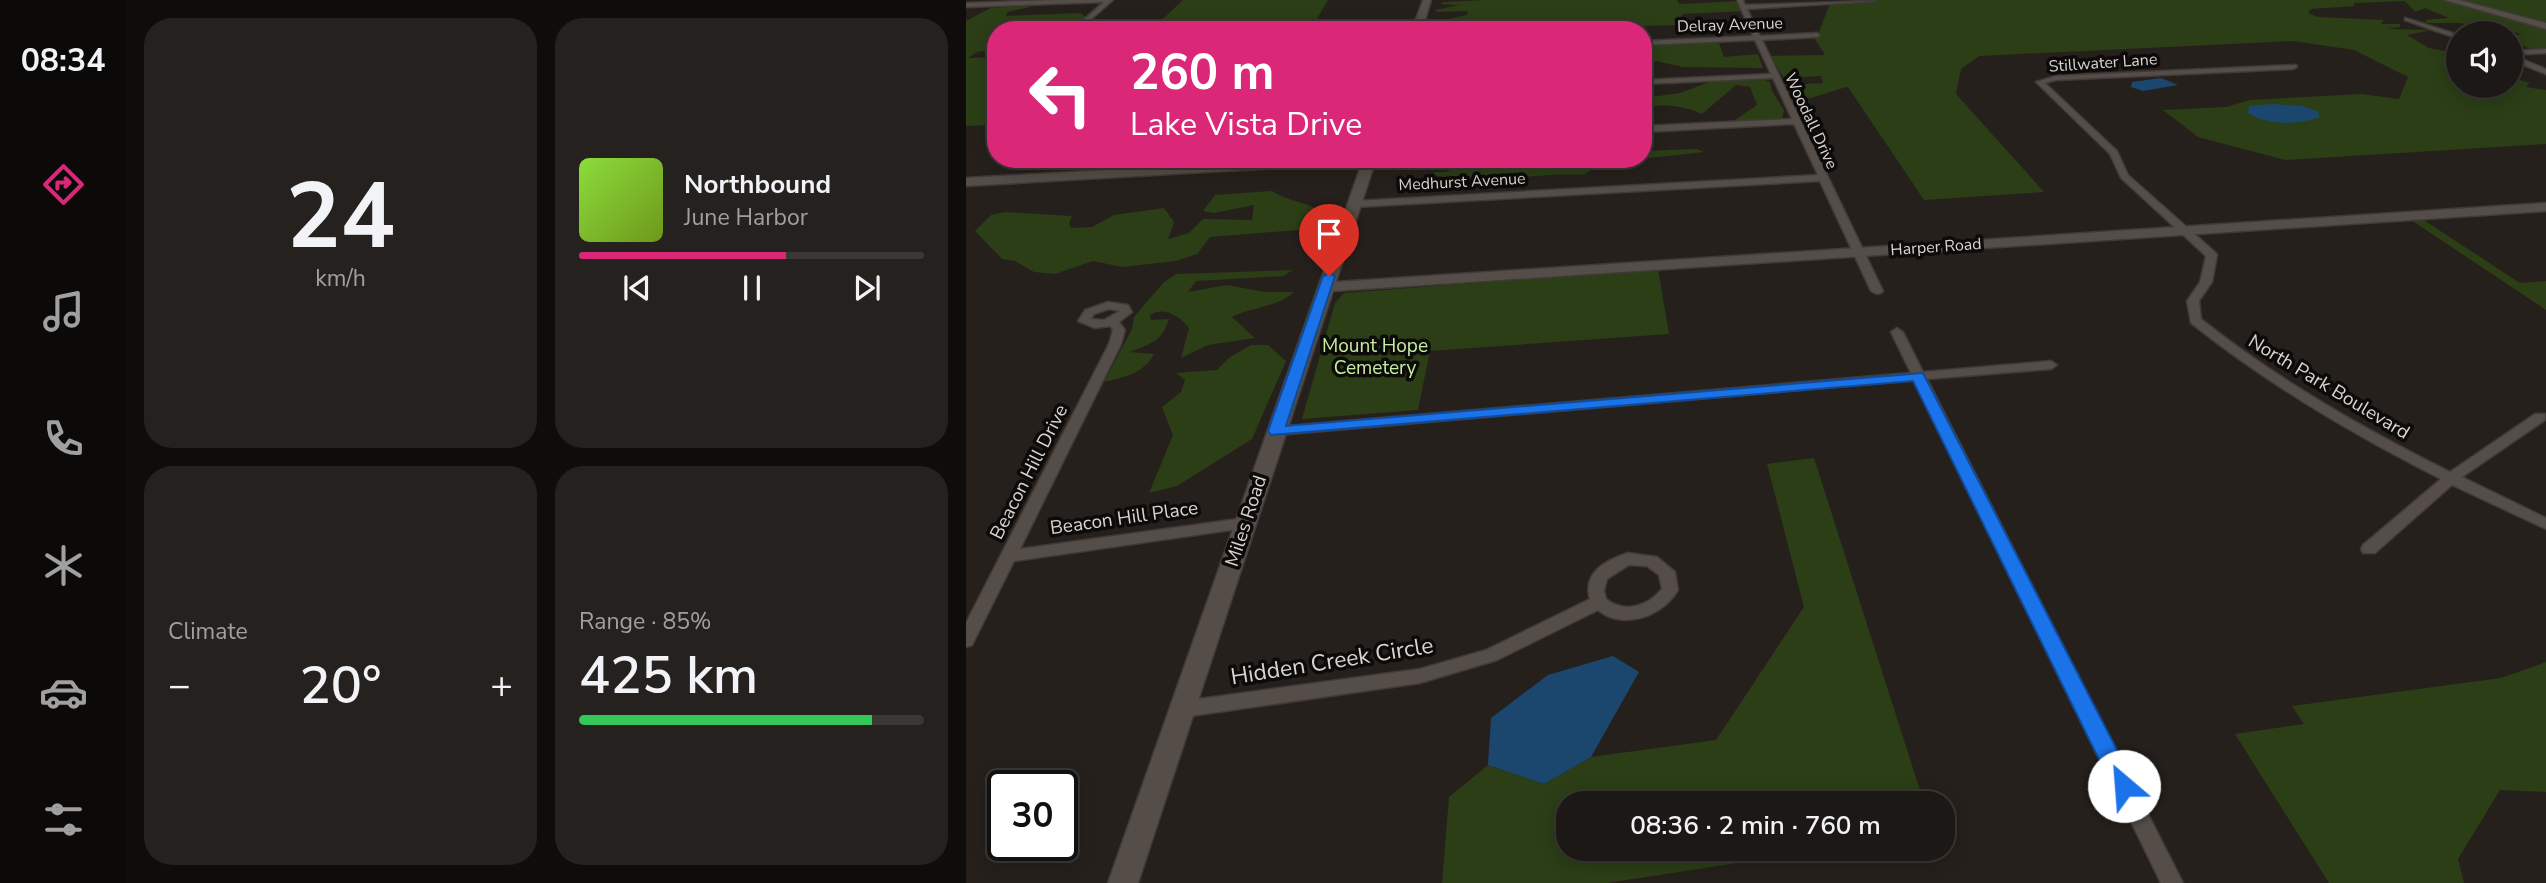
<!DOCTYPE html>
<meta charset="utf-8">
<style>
:root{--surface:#1c1815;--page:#25211e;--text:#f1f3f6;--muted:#a0a0a0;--line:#3a3734;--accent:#db2777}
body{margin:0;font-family:"Nunito Sans",sans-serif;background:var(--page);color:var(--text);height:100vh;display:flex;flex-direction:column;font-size:26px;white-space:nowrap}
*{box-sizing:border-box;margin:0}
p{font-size:23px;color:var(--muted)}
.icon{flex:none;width:38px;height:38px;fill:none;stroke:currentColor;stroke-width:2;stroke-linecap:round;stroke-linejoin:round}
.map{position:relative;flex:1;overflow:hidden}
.sheet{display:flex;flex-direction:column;gap:18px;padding:18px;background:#0f0d0c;width:840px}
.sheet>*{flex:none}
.top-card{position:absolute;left:21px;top:21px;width:665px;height:147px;border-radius:28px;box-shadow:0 4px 18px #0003,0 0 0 2px var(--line);background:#db2777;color:#fff;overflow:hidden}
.buttons{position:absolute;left:1480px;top:21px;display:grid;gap:14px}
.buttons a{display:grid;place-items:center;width:77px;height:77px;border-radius:50%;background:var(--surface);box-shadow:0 4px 18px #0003,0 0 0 2px var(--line);font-size:35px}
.speed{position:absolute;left:21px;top:770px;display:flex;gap:14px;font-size:35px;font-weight:700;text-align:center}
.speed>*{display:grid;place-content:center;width:91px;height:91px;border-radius:50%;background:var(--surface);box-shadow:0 4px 18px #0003,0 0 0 2px var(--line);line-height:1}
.speed .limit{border:4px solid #111;border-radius:10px;background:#fff;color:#111}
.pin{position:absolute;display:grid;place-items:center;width:60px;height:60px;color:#fff;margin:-72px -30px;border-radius:50% 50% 50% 0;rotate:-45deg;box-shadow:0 0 7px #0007}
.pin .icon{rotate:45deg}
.me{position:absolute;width:77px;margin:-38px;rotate:333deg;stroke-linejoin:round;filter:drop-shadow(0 0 5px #0008)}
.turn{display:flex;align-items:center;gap:24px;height:147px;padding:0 28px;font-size:32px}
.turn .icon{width:91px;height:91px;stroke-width:2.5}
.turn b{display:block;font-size:49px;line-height:60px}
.big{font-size:52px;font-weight:600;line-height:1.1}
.sheet .card{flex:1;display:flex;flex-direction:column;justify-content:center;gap:10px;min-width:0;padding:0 24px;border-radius:28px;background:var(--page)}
.sheet .dial{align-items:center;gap:0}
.dial b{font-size:91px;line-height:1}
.song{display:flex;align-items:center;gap:21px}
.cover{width:84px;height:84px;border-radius:10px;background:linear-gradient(135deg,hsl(90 70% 55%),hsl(80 70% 35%))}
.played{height:7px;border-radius:4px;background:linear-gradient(90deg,var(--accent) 60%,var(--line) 60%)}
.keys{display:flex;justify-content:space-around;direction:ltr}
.heat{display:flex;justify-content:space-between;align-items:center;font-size:38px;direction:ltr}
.charge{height:10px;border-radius:5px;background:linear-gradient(90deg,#34c759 85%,var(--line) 0)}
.sheet .tiles{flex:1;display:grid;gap:18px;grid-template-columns:repeat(2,1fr)}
.trip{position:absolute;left:590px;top:791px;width:399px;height:70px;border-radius:28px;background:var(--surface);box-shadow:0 4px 18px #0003,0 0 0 2px var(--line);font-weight:600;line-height:70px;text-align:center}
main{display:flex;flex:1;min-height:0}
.tabs{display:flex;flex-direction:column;width:126px;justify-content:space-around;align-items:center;background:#0b0a08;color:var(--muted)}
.tabs .icon{width:49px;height:49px}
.tabs .on{color:var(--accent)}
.tabs b{font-size:32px;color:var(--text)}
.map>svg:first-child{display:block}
</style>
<main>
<nav class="tabs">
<b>08:34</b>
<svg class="icon on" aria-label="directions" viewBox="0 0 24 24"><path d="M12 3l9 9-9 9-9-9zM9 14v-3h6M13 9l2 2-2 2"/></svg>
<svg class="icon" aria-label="music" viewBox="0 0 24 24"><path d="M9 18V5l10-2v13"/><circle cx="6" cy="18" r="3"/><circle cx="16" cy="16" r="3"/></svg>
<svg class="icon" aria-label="phone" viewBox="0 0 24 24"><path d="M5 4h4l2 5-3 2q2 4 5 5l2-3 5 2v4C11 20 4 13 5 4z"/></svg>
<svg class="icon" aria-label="climate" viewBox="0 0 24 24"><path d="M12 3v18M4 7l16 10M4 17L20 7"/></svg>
<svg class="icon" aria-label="car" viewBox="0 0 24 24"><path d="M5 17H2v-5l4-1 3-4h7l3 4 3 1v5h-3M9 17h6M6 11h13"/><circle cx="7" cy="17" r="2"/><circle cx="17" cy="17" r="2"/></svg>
<svg class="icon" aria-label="filters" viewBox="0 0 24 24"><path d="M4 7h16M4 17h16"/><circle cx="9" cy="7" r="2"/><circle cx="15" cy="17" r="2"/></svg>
</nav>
<section class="sheet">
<div class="tiles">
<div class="card dial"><b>24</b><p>km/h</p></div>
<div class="card">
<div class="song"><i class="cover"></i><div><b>Northbound</b><p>June Harbor</p></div></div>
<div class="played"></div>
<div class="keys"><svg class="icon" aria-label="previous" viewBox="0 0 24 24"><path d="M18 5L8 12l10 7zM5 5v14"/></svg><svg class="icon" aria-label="pause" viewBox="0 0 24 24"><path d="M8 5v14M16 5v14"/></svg><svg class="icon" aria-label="next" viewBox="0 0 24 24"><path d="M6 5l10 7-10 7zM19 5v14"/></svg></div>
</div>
<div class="card"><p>Climate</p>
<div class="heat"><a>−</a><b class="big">20°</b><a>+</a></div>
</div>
<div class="card"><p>Range · 85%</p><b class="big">425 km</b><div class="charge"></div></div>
</div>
</section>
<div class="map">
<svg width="1580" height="883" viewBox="0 0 1580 883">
<rect width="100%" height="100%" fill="#26201c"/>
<!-- green -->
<g fill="#2b3e16">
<path d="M217,0H362L351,19L396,26L389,30H185Z"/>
<path d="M519,0H711L713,4L775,1L780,11L716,14L719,25L512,30L513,25L462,23L501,15L502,11L470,12L469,10L493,5L475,4L477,2Z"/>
<path d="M908,0H1580V49H1564L1545,41V36L1555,34L1539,29H1511L1495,23H1461L1459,20L1483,18L1459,8L1449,12L1439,1L1388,3V6L1345,9L1342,13L1352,17L1418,20L1415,24H1434V27L1422,29L1465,30L1441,35L1463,48L1493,54V86H1545V77L1563,83L1560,87L1580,90V144L1319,160L1232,137L1197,110L1260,107L1284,100L1395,94L1433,99L1442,77L1388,50L1327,41L1013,56L995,69L990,94L1078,192L958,200L882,87C866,90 840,102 827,100L819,85L857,83L855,76L818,78L804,56L859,55L847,36L852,35L864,3Z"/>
<path d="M63,5L64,7L42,12L40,16L114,13L121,17L103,30H64V26L52,24L43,30H30V49L11,52L2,58L30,57V125L0,126V21L25,8Z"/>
<path d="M752,40L758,57L792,54L797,68L717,67L690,61L677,62V43Z"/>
<path d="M794,78L804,82L806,91L818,110L816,119L784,122L769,120L791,105L784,87L770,85L736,114C717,105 697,104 677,107V98L714,93L749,80Z"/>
<path d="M731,149L738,152L682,158L669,166C650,163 634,162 618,175C569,172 512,186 467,175L468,172H479L520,159H677V151Z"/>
<path d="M306,191C323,203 361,204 366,224L358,228L244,237L231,254L210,261L156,267L127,261L89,274L68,272L49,261L36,259L9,231L25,215L39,212L106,216L103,223L105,228L126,227L148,215L198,208L208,222L202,239L223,233L237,219L286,220L288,205L248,213L237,211L249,195Z"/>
<path d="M1453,217L1554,283L1580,281V310L1442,218Z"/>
<path d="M692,269L703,334L464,351L452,410L336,419L369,303L378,293Z"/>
<path d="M327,270L317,276L230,281L222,292L261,285L298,292H328C312,307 286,307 266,317L289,338L242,345L215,358L223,328C214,316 197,306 184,315L185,320L203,319C195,343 185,343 164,352L188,354C178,374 158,377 138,382L166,329L168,317L197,283L210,274Z"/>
<path d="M285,345H302L320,361L286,439L211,486L183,493L207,435L196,407L215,392L219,380L210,373L251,370L264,357Z"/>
<path d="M848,458L958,803H602V849H862L641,883H476L483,797L522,765L578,784L625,757L750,740L838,607L801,464Z"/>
<path d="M1580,662V792L1534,790L1492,859L1498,883H1363L1269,734L1338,724L1326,706L1535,678Z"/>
</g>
<!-- water -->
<g fill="#1b476e">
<path d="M1195,78L1212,85L1177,91L1165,87L1166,82Z"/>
<path d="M1306,104L1337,106L1351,111L1354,117C1332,125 1302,126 1282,113L1283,106Z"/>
<path d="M647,656L673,672L625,757L578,784L522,765L525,718L582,675Z"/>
</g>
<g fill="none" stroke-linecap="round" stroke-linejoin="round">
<!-- street casing -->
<g stroke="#3f3a37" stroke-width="3">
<g id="street">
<path d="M91,0H147L113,30H106L138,2L0,7V3Z"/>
<path d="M771,0H777L779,5L909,1L781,9L794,36L851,33L854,35L851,37L796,40L917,291L915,293L911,294L905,291L854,181L390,207L385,204L390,201L852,175L828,124L677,132V126L826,119L807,78L677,84V80L805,74L789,40L677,45V41L787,36Z"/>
<path d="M1439,18L1493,35V39L1439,20Z"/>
<path d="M1580,49V53L1546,55L1580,69V74L1545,60V51Z"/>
<path d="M1330,65L1331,67L1327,69L1090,80L1079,83L1151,151L1162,175L1250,253L1251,255L1246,282L1233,301L1235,319C1312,380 1396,428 1484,472L1569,414H1579V420L1496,477L1580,518V529L1486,485L1409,553H1397L1395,549L1397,545L1475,479C1386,434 1303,385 1225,323L1221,301L1234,282L1240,256L1155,178L1144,154L1070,82L1090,76Z"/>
<path d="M142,302L162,305L166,312L153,322L159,330L155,344L54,549L279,518L284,519L287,523L284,527L279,528L48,561L6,645L0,647V623L143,344L147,330L144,326L129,328L112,321L119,310ZM143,309L154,311L138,320L125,319L128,314Z"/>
<path d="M931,328L937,332L957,372L1085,361L1091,365L1085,369L961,379L1217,883H1195L949,380L310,435L303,431L310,427L945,373L925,332Z"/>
<path d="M662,553L691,557L709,572L712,590C697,616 657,631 632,610L531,660L454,683L218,717L211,714L209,709L211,704L218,701L454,669L520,650L624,599C616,573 640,560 662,553ZM663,565L681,566L693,575L696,589C682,606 659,614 640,599L638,591L641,579Z"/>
</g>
</g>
<!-- secondary casing -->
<g stroke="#3f3a37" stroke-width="3">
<g id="secondary">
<path d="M457,0H465L456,30H446Z"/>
<path d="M1479,0H1493L1580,23V29Z"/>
<path d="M331,159H410L370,282L1580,203V211L367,291L172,883H142L396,163L0,186V178Z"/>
</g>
</g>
<!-- street -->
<use href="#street" fill="#544d48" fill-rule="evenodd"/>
<!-- secondary -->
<use href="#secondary" fill="#544d48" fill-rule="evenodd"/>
</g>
<!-- route -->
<path fill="#1a73e8" stroke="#114b97" stroke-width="2" d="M363,273L369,276L320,426L957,373L1166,779L1169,786L1166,794L1158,797L1150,794L947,381L305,435L302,431L357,276Z"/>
<g text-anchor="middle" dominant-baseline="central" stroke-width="7" stroke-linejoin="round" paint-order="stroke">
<!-- far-street labels -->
<g font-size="16" fill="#d8d4d1" stroke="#0d0b09">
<text transform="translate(764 25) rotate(-2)">Delray Avenue</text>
<text transform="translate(1137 63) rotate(-4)">Stillwater Lane</text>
<text transform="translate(845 121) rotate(65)">Woodall Drive</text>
<text transform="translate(496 182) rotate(-3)">Medhurst Avenue</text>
<text transform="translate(970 247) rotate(-4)">Harper Road</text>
</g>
<!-- park labels -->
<g font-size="19" fill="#c5ee9f" stroke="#0d0b09">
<text x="409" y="346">Mount Hope<tspan x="409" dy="22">Cemetery</tspan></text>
</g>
<!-- street labels -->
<g font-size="19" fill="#d8d4d1" stroke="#0d0b09">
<text transform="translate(1363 387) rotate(31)">North Park Boulevard</text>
<text transform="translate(63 472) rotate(-63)">Beacon Hill Drive</text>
<text transform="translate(158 518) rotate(-8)">Beacon Hill Place</text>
<text transform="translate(280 521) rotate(-72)">Miles Road</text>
</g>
<!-- near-street labels -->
<g font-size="23" fill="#d8d4d1" stroke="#0d0b09">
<text transform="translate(366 661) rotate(-9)">Hidden Creek Circle</text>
</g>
</g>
</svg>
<div class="buttons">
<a><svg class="icon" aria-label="sound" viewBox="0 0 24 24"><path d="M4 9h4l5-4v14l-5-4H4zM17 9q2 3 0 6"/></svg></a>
</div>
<div class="speed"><div class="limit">30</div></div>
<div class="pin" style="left:363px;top:276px;background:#d93025"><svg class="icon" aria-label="arrive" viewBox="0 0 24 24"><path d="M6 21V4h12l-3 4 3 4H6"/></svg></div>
<svg class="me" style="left:1158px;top:786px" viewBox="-20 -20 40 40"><circle r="19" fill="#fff"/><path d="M0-13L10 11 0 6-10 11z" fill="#1a73e8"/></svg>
<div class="trip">08:36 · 2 min · 760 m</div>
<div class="top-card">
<div class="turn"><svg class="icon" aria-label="left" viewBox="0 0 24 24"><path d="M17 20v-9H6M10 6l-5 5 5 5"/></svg><div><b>260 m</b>Lake Vista Drive</div></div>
</div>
</div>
</main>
